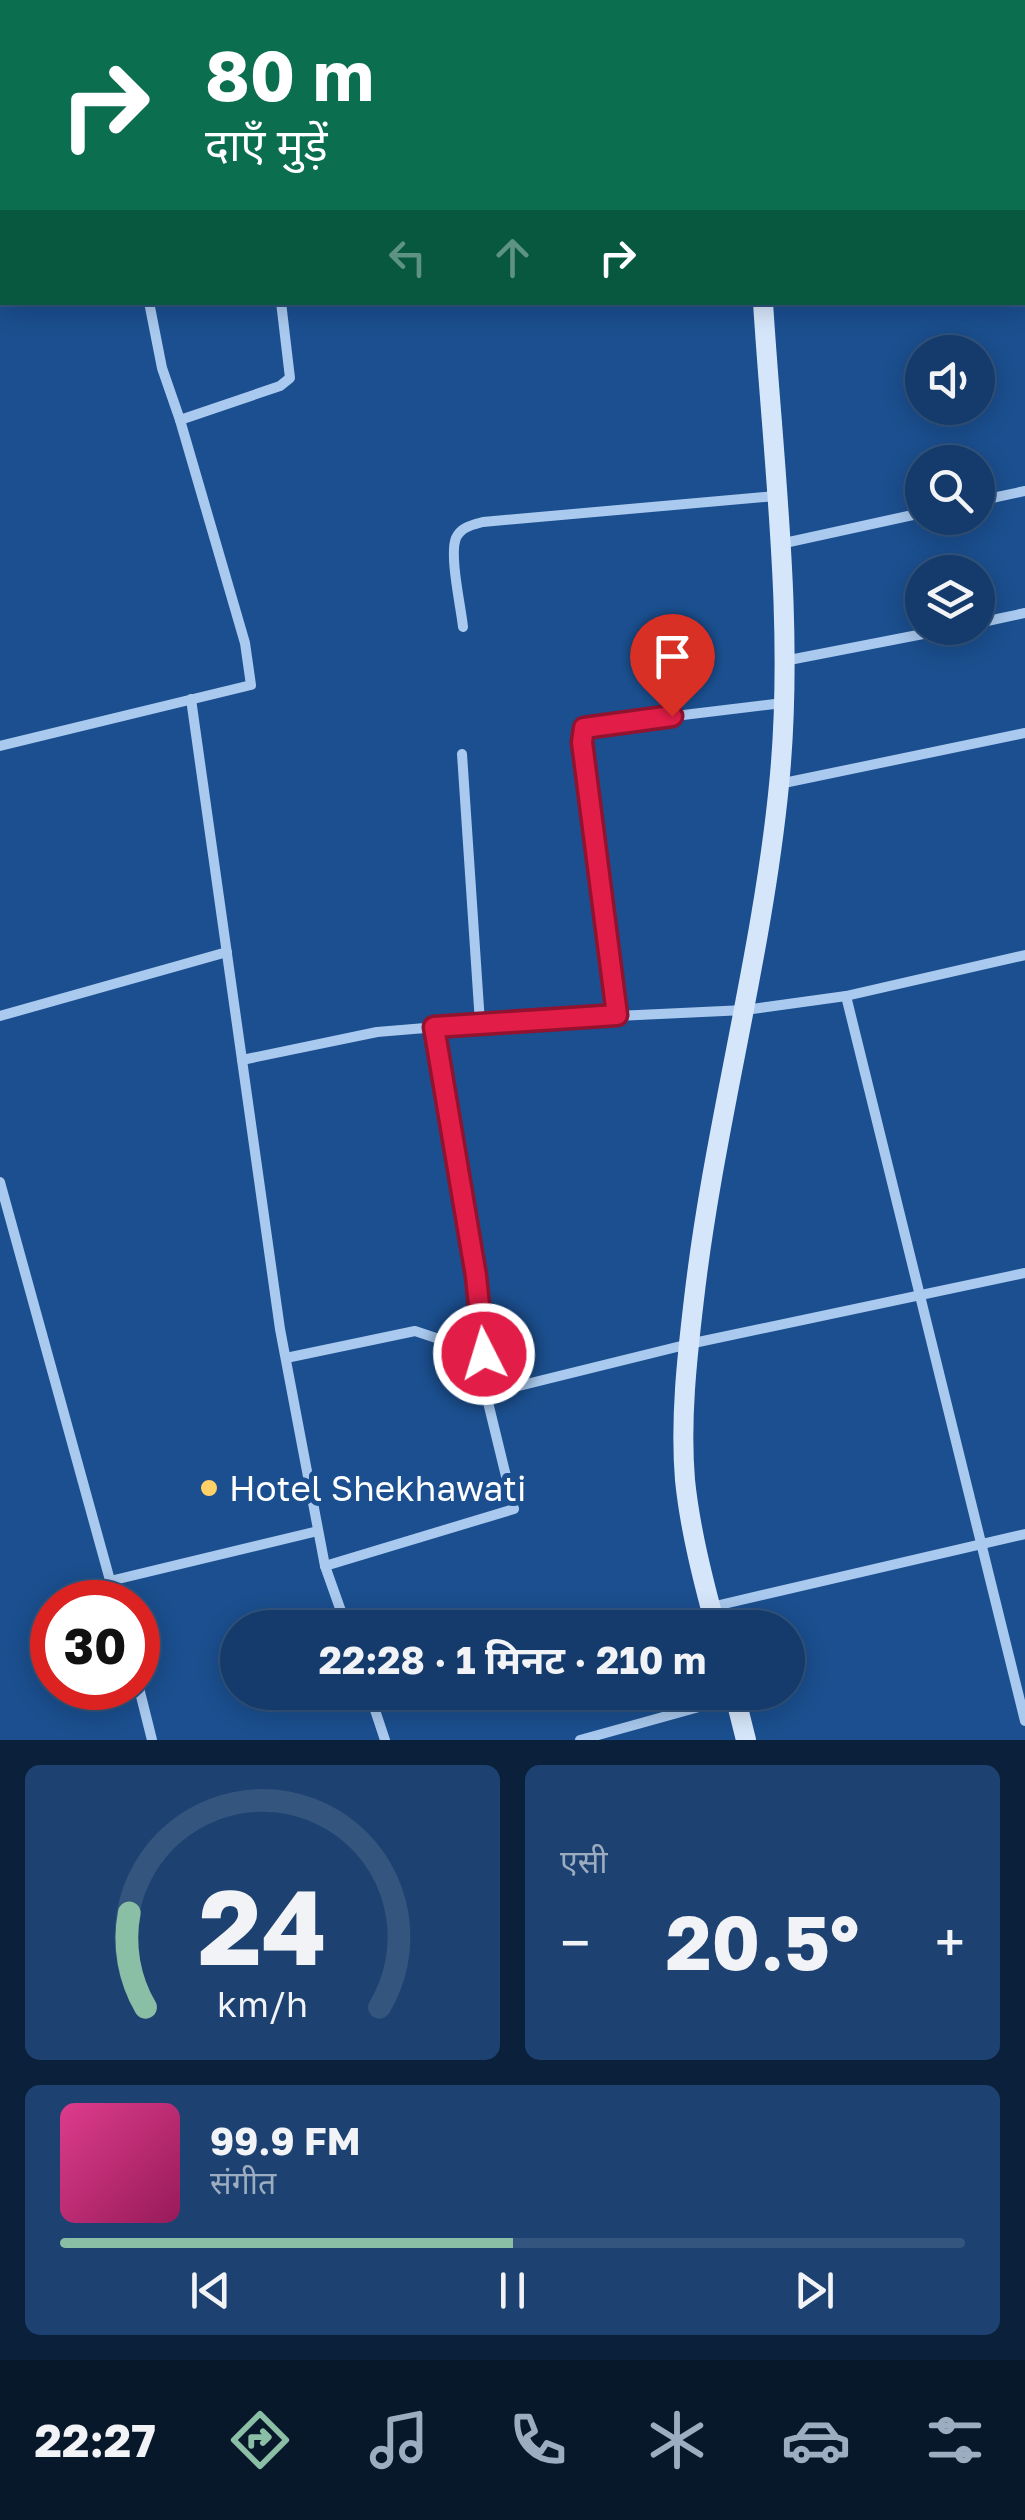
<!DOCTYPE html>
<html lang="hi">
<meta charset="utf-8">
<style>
:root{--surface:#143b6b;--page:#1d4271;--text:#f1f3f6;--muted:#9dadc1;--line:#33557e;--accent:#8abfa5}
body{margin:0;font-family:"Golos Text","Noto Sans Devanagari",sans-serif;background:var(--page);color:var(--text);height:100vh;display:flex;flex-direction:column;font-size:38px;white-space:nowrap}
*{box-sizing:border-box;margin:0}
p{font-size:32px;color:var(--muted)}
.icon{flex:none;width:55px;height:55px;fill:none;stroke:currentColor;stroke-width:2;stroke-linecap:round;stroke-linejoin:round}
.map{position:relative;height:1740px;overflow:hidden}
.side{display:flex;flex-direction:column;gap:25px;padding:25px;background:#0b203b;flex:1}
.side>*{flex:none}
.banner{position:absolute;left:0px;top:0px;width:1025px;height:305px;box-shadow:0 5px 25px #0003,0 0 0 2px var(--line);background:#0b6e4f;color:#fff;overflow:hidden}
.tools{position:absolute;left:905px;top:335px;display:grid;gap:20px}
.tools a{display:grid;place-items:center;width:90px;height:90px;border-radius:50%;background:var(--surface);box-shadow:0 5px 25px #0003,0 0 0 2px var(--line);font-size:50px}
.speed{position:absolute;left:30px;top:1580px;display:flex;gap:20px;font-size:50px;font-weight:700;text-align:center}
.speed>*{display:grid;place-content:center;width:130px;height:130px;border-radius:50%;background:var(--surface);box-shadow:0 5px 25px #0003,0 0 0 2px var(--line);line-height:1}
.speed .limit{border:15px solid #d22;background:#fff;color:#111}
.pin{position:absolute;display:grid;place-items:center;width:85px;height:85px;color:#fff;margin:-102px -42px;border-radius:50% 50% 50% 0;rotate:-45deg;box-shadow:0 0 10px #0007}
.pin .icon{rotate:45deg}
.me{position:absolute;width:110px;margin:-55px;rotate:355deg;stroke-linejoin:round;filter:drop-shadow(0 0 8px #0008)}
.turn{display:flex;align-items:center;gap:35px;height:210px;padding:0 40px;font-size:45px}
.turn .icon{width:130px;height:130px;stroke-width:2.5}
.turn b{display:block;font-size:70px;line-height:85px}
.lanes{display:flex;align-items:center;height:95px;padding:0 40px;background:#0003;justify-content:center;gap:50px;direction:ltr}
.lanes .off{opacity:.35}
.big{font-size:75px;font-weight:700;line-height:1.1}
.side .card{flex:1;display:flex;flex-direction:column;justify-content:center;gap:15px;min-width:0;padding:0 35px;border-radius:15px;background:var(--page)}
.side .dial{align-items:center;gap:0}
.dial svg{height:260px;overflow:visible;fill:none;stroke:var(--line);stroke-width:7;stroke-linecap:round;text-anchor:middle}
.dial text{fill:var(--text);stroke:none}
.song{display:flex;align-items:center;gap:30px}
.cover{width:120px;height:120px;border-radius:15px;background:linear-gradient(135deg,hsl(330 70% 55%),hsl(330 70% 35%))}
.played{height:10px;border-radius:5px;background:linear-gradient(90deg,var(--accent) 50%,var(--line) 50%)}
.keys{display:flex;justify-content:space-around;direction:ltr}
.heat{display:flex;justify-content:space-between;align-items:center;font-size:55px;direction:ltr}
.side .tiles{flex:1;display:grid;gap:25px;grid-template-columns:1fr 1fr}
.card:last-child{grid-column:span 2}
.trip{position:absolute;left:220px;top:1610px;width:585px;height:100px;border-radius:50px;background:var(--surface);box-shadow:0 5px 25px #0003,0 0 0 2px var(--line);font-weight:700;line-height:100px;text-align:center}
.menu{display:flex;height:160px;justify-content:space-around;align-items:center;background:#08182b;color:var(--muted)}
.menu .icon{width:70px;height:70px}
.menu .current{color:var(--accent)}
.menu b{font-size:45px;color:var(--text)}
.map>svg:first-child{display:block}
</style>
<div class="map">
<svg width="1025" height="1740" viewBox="0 0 1025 1740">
<rect width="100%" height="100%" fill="#1b4f8f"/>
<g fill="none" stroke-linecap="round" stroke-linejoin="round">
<!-- street -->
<g stroke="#a9c9ee" stroke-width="10">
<path d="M88,0L89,2"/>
<path d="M534,0L535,2"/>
<path d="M291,2L304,0"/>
<path d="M149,302L162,368L180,420"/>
<path d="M978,501L1025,491"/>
<path d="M780,544L922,513"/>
<path d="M978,623L1025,613"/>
<path d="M463,627C461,607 449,555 456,538C461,527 472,525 483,522L775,496"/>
<path d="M784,661L954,628"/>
<path d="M191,699L280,1329L325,1566L347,1628"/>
<path d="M0,746L251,685L245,643L180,420L280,386L290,378L281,302"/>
<path d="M462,754L480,1023"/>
<path d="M779,784L1025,733"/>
<path d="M846,996L1025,1721"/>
<path d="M617,1015L582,742L584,727L783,703"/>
<path d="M0,1016L227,952"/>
<path d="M434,1027L479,1298L486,1394"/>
<path d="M242,1060L377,1032L510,1021L745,1010L846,996L1025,955"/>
<path d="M0,1182L116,1602"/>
<path d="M286,1358L415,1331L484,1354"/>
<path d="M325,1566L514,1509L486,1394L689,1344L1025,1273"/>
<path d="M110,1581L318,1531"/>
<path d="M711,1607L1025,1534"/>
<path d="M138,1684L152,1740"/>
<path d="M369,1692L385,1740"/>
<path d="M580,1740L735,1697"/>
</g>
<!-- secondary -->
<g stroke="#d6e6fa" stroke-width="20">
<path d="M746,0V2"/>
<path d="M716,1628C703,1580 690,1529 685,1480C680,1420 687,1358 694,1299C714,1126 762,958 779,785C795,626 773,462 763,302"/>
<path d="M734,1692L746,1740"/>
</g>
</g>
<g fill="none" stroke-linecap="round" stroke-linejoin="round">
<!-- route casing -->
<g stroke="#92132f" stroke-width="25">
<path id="route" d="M484,1354L476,1276L434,1027L617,1015L582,742L584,728L672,716"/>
</g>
<!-- route -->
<use href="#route" stroke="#e11d48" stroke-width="18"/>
</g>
<!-- markers -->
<circle fill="#ffd166" stroke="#1b4f8f" stroke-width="4" cx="209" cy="1488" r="10"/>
<g text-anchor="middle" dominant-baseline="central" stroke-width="10" stroke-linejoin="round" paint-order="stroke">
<!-- poi labels -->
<g font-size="35" fill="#fff" stroke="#1b4f8f" text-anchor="start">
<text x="229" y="1488">Hotel Shekhawati</text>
</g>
</g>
</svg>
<div class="tools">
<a><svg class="icon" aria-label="sound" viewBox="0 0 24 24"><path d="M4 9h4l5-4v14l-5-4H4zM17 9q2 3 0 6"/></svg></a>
<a><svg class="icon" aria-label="search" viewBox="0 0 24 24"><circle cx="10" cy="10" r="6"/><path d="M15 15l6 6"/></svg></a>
<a><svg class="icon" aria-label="layers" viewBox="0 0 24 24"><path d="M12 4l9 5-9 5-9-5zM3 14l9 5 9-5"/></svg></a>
</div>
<div class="speed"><div class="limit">30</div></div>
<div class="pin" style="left:672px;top:716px;background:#d93025"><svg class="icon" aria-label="arrive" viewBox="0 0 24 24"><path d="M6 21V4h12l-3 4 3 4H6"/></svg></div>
<svg class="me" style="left:484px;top:1354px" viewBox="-20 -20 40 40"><circle r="17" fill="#e11d48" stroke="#fff" stroke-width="3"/><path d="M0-11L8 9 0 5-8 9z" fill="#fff"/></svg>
<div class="trip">22:28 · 1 मिनट · 210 m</div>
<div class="banner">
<div class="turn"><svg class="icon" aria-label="right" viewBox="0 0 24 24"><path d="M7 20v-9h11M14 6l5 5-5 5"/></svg><div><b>80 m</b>दाएँ मुड़ें</div></div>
<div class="lanes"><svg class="icon off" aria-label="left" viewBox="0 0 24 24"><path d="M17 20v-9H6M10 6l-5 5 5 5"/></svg><svg class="icon off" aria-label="ahead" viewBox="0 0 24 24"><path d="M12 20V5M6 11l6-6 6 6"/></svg><svg class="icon" aria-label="right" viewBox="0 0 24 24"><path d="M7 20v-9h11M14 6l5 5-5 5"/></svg></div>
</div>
</div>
<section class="side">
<div class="tiles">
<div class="card dial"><svg viewBox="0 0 100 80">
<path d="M14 69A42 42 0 1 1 86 69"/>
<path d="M14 69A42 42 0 0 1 9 40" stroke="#8abfa5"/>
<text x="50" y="56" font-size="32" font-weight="700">24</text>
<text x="50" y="72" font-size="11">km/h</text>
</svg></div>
<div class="card"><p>एसी</p>
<div class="heat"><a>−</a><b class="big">20.5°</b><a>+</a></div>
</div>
<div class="card">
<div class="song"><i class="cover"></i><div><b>99.9 FM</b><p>संगीत</p></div></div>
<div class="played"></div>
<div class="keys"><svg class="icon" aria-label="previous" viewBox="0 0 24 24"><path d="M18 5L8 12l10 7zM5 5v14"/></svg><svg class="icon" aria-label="pause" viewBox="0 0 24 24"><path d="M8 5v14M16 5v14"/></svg><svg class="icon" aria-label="next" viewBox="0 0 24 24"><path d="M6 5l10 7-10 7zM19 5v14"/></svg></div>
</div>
</div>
</section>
<nav class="menu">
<b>22:27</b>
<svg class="icon current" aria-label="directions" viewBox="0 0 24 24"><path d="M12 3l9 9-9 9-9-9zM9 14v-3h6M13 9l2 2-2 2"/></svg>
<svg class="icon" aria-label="music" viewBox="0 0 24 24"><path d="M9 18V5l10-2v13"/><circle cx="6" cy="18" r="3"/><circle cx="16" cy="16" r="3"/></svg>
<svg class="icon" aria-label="phone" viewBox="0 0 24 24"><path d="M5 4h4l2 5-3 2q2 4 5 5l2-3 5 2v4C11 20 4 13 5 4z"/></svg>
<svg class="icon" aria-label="climate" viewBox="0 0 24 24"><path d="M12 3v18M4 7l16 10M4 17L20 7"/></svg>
<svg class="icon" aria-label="car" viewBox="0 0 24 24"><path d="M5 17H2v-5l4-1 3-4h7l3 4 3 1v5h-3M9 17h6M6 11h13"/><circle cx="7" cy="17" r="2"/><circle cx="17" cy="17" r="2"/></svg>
<svg class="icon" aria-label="filters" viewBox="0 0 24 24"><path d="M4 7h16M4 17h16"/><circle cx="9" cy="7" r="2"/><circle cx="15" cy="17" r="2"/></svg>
</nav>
